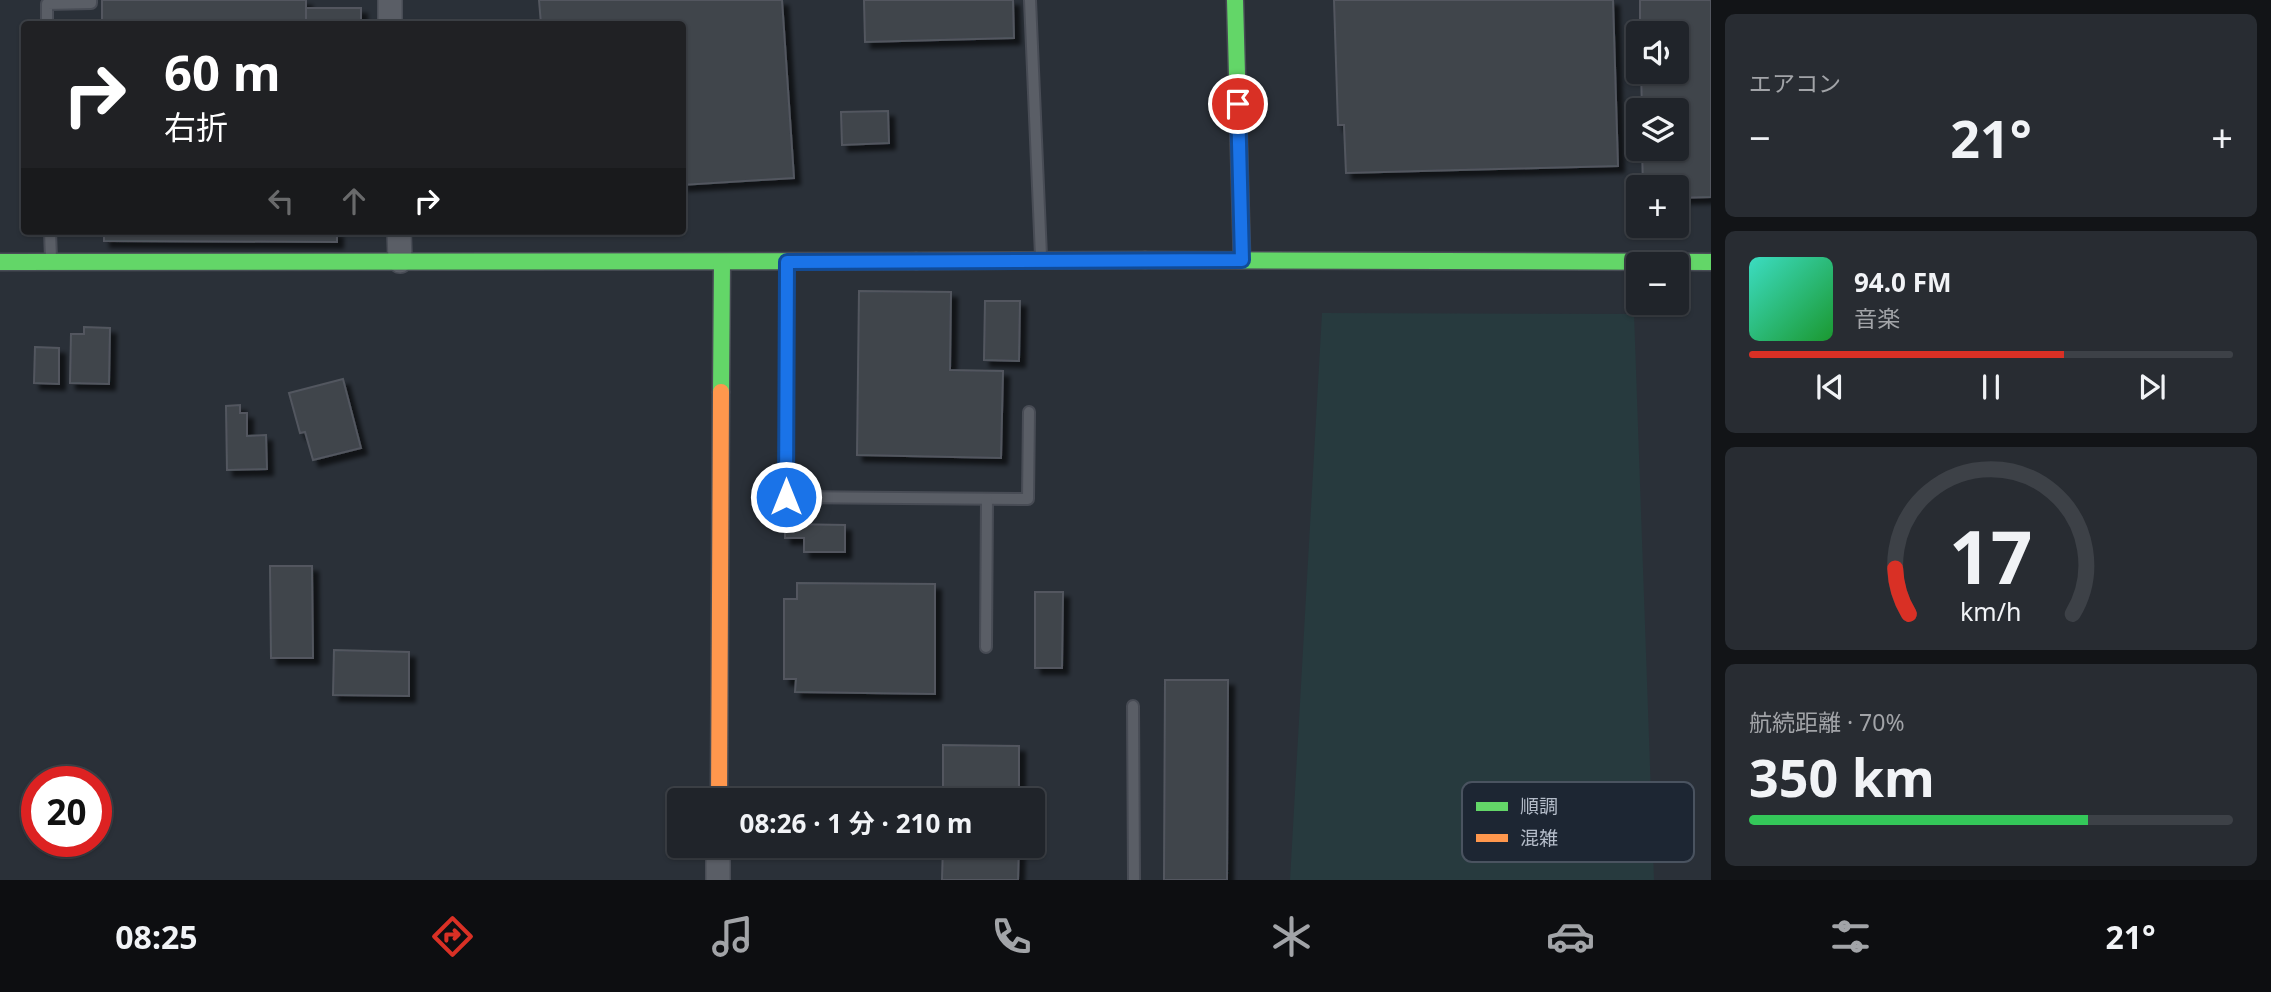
<!DOCTYPE html>
<html lang="ja">
<meta charset="utf-8">
<style>
:root{--surface:#20242a;--page:#282c32;--text:#f1f3f6;--muted:#a2a4a8;--line:#3d4147;--accent:#d93025}
body{margin:0;font-family:"Noto Sans","Noto Sans JP",sans-serif;background:var(--page);color:var(--text);height:100vh;display:flex;flex-direction:column;font-size:26px;white-space:nowrap}
*{box-sizing:border-box;margin:0}
p{font-size:23px;color:var(--muted)}
.icon{flex:none;width:38px;height:38px;fill:none;stroke:currentColor;stroke-width:2;stroke-linecap:round;stroke-linejoin:round}
.map{position:relative;flex:1;overflow:hidden}
.side{display:flex;flex-direction:column;gap:14px;padding:14px;background:#121417;width:560px}
.side>*{flex:none}
.guide{position:absolute;left:21px;top:21px;width:665px;height:214px;border-radius:7px;box-shadow:0 2px 5px #0004,0 0 0 2px var(--line);background:#202124;color:#fff;overflow:hidden}
.buttons{position:absolute;left:1626px;top:21px;display:grid;gap:14px}
.buttons a{display:grid;place-items:center;width:63px;height:63px;border-radius:7px;background:var(--surface);box-shadow:0 2px 5px #0004,0 0 0 2px var(--line);font-size:35px}
.speed{position:absolute;left:21px;top:766px;display:flex;gap:14px;font-size:35px;font-weight:700;text-align:center}
.speed>*{display:grid;place-content:center;width:91px;height:91px;border-radius:50%;background:var(--surface);box-shadow:0 2px 5px #0004,0 0 0 2px var(--line);line-height:1}
.speed .limit{border:10px solid #d22;background:#fff;color:#111}
.pin{position:absolute;display:grid;place-items:center;width:60px;height:60px;color:#fff;margin:-30px;border:4px solid #fff;border-radius:50%;box-shadow:0 2px 7px #0007}
.me{position:absolute;width:77px;margin:-38px;rotate:0deg;stroke-linejoin:round;filter:drop-shadow(0 0 5px #0008)}
.turn{display:flex;align-items:center;gap:24px;height:147px;padding:0 28px;font-size:32px}
.turn .icon{width:91px;height:91px;stroke-width:2.5}
.turn b{display:block;font-size:49px;line-height:60px}
.lanes{display:flex;align-items:center;height:66px;padding:0 28px;background:#0003;justify-content:center;gap:35px;direction:ltr}
.lanes .off{opacity:.35}
.big{font-size:52px;font-weight:700;line-height:1.1}
.side .tile{flex:1;display:flex;flex-direction:column;justify-content:center;gap:10px;min-width:0;padding:0 24px;border-radius:10px;background:var(--page)}
.side .dial{align-items:center;gap:0}
.dial svg{height:182px;overflow:visible;fill:none;stroke:var(--line);stroke-width:7;stroke-linecap:round;text-anchor:middle}
.dial text{fill:var(--text);stroke:none}
.song{display:flex;align-items:center;gap:21px}
.cover{width:84px;height:84px;border-radius:10px;background:linear-gradient(135deg,hsl(170 70% 55%),hsl(130 70% 35%))}
.played{height:7px;border-radius:4px;background:linear-gradient(90deg,var(--accent) 65%,var(--line) 65%)}
.keys{display:flex;justify-content:space-around;direction:ltr}
.heat{display:flex;justify-content:space-between;align-items:center;font-size:38px;direction:ltr}
.charge{height:10px;border-radius:5px;background:linear-gradient(90deg,#34c759 70%,var(--line) 0)}
.trip{position:absolute;left:667px;top:788px;width:378px;height:70px;border-radius:7px;background:var(--surface);box-shadow:0 2px 5px #0004,0 0 0 2px var(--line);font-weight:700;line-height:70px;text-align:center}
.tab-bar{display:flex;height:112px;justify-content:space-around;align-items:center;background:#0d0e11;color:var(--muted)}
.tab-bar .icon{width:49px;height:49px}
.tab-bar .current{color:var(--accent)}
.tab-bar b{font-size:32px;color:var(--text)}
main{display:flex;flex:1;min-height:0}
.map>svg:first-child{display:block}
</style>
<main>
<div class="map">
<svg width="1711" height="880" viewBox="0 0 1711 880">
<defs>
<filter id="shadow"><feDropShadow dx="6" dy="6" stdDeviation="2" flood-color="#0009"/></filter>
</defs>
<rect width="100%" height="100%" fill="#2a3038"/>
<!-- green -->
<path fill="#273a3e" d="M1322,313L1634,314L1654,880H1290Z"/>
<!-- building -->
<g fill="#3f444c" stroke="#52575f" stroke-width="2" filter="url(#shadow)">
<rect x="102" y="0" width="204" height="24"/>
<path d="M539,0H782L794,178L682,185V24H541Z"/>
<path d="M864,0H1013L1014,38L865,42Z"/>
<path d="M1334,0H1613L1618,166L1346,173L1344,125H1338Z"/>
<path d="M1640,0H1711V197L1676,198V187H1643L1642,149H1676V110H1642L1641,72H1676V33H1640Z"/>
<rect x="306" y="8" width="55" height="16"/>
<path d="M888,111L889,143L842,145L841,112Z"/>
<path d="M104,231H337V242L104,241Z"/>
<path d="M859,291L951,292L950,370L1003,371L1001,458L857,455Z"/>
<path d="M985,301H1020L1019,361L984,360Z"/>
<path d="M84,327L110,328L109,384L70,383L71,334H84Z"/>
<path d="M35,347L59,348V384L34,383Z"/>
<path d="M343,379L361,448L313,460L305,432L300,433L289,393Z"/>
<path d="M240,405V413H247V436L266,435L267,469L227,470L226,406Z"/>
<path d="M785,524L845,525V552H804V538H785Z"/>
<path d="M270,566H312L313,658H271Z"/>
<path d="M797,583L935,584V694L795,692L796,679H784V599H797Z"/>
<path d="M1035,592H1063L1062,668H1035Z"/>
<path d="M334,650L409,652V696L333,695Z"/>
<path d="M1165,680H1228L1227,880H1164Z"/>
<path d="M943,745L1019,746V800H943Z"/>
<path d="M943,845H1019L1018,880H942Z"/>
</g>
<g fill="none" stroke-linecap="round" stroke-linejoin="round">
<!-- lane casing -->
<g stroke="#484c55" stroke-width="14">
<g id="lane">
<path d="M1030,0L1041,256"/>
<path d="M47,24V4L91,3V0"/>
<path d="M50,231L51,259"/>
<path d="M787,263L786,497L1028,499L1029,412"/>
<path d="M986,647L987,499"/>
<path d="M1133,706L1134,880"/>
</g>
</g>
<!-- street casing -->
<g stroke="#484c55" stroke-width="26">
<g id="street">
<path d="M390,0V24"/>
<path d="M399,231L400,261"/>
<path d="M718,880V845"/>
</g>
</g>
<!-- fast casing -->
<g stroke="#484c55" stroke-width="19">
<g id="fast">
<path d="M1235,0L1242,260"/>
<path d="M1145,260L1711,262"/>
<path d="M0,262L916,261"/>
<path d="M721,392L722,262"/>
</g>
</g>
<!-- slow casing -->
<g stroke="#484c55" stroke-width="19">
<g id="slow">
<path d="M916,261L1145,260"/>
<path d="M719,800L721,392"/>
</g>
</g>
<!-- lane -->
<use href="#lane" stroke="#5a5e66" stroke-width="10"/>
<!-- street -->
<use href="#street" stroke="#5a5e66" stroke-width="23"/>
<!-- fast -->
<use href="#fast" stroke="#63d668" stroke-width="16"/>
<!-- slow -->
<use href="#slow" stroke="#ff974d" stroke-width="16"/>
</g>
<g fill="none" stroke-linecap="round" stroke-linejoin="round">
<!-- route casing -->
<g stroke="#114b97" stroke-width="18">
<path id="route" d="M786,497L787,262L1242,260L1238,104"/>
</g>
<!-- route -->
<use href="#route" stroke="#1a73e8" stroke-width="12"/>
</g>
<!-- legend -->
<rect x="1462" y="782" width="232" height="80" rx="10" fill="#1d2633" stroke="#4a5360" stroke-width="2"/>
<rect x="1476" y="802" width="32" height="9" fill="#63d668"/>
<rect x="1476" y="834" width="32" height="8" fill="#ff974d"/>
<g font-size="19" fill="#b4bcc9">
<text x="1520" y="813">順調</text>
<text x="1520" y="845">混雑</text>
</g>
</svg>
<div class="buttons">
<a><svg class="icon" aria-label="sound" viewBox="0 0 24 24"><path d="M4 9h4l5-4v14l-5-4H4zM17 9q2 3 0 6"/></svg></a>
<a><svg class="icon" aria-label="layers" viewBox="0 0 24 24"><path d="M12 4l9 5-9 5-9-5zM3 14l9 5 9-5"/></svg></a>
<a>+</a>
<a>−</a>
</div>
<div class="speed"><div class="limit">20</div></div>
<div class="pin" style="left:1238px;top:104px;background:#d93025"><svg class="icon" aria-label="arrive" viewBox="0 0 24 24"><path d="M6 21V4h12l-3 4 3 4H6"/></svg></div>
<svg class="me" style="left:786px;top:497px" viewBox="-20 -20 40 40"><circle r="17" fill="#1a73e8" stroke="#fff" stroke-width="3"/><path d="M0-11L8 9 0 5-8 9z" fill="#fff"/></svg>
<div class="trip">08:26 · 1 分 · 210 m</div>
<div class="guide">
<div class="turn"><svg class="icon" aria-label="right" viewBox="0 0 24 24"><path d="M7 20v-9h11M14 6l5 5-5 5"/></svg><div><b>60 m</b>右折</div></div>
<div class="lanes"><svg class="icon off" aria-label="left" viewBox="0 0 24 24"><path d="M17 20v-9H6M10 6l-5 5 5 5"/></svg><svg class="icon off" aria-label="ahead" viewBox="0 0 24 24"><path d="M12 20V5M6 11l6-6 6 6"/></svg><svg class="icon" aria-label="right" viewBox="0 0 24 24"><path d="M7 20v-9h11M14 6l5 5-5 5"/></svg></div>
</div>
</div>
<section class="side">
<div class="tile"><p>エアコン</p>
<div class="heat"><a>−</a><b class="big">21°</b><a>+</a></div>
</div>
<div class="tile">
<div class="song"><i class="cover"></i><div><b>94.0 FM</b><p>音楽</p></div></div>
<div class="played"></div>
<div class="keys"><svg class="icon" aria-label="previous" viewBox="0 0 24 24"><path d="M18 5L8 12l10 7zM5 5v14"/></svg><svg class="icon" aria-label="pause" viewBox="0 0 24 24"><path d="M8 5v14M16 5v14"/></svg><svg class="icon" aria-label="next" viewBox="0 0 24 24"><path d="M6 5l10 7-10 7zM19 5v14"/></svg></div>
</div>
<div class="tile dial"><svg viewBox="0 0 100 80">
<path d="M14 69A42 42 0 1 1 86 69"/>
<path d="M14 69A42 42 0 0 1 8 49" stroke="#d93025"/>
<text x="50" y="56" font-size="32" font-weight="700">17</text>
<text x="50" y="72" font-size="11">km/h</text>
</svg></div>
<div class="tile"><p>航続距離 · 70%</p><b class="big">350 km</b><div class="charge"></div></div>
</section>
</main>
<nav class="tab-bar">
<b>08:25</b>
<svg class="icon current" aria-label="directions" viewBox="0 0 24 24"><path d="M12 3l9 9-9 9-9-9zM9 14v-3h6M13 9l2 2-2 2"/></svg>
<svg class="icon" aria-label="music" viewBox="0 0 24 24"><path d="M9 18V5l10-2v13"/><circle cx="6" cy="18" r="3"/><circle cx="16" cy="16" r="3"/></svg>
<svg class="icon" aria-label="phone" viewBox="0 0 24 24"><path d="M5 4h4l2 5-3 2q2 4 5 5l2-3 5 2v4C11 20 4 13 5 4z"/></svg>
<svg class="icon" aria-label="climate" viewBox="0 0 24 24"><path d="M12 3v18M4 7l16 10M4 17L20 7"/></svg>
<svg class="icon" aria-label="car" viewBox="0 0 24 24"><path d="M5 17H2v-5l4-1 3-4h7l3 4 3 1v5h-3M9 17h6M6 11h13"/><circle cx="7" cy="17" r="2"/><circle cx="17" cy="17" r="2"/></svg>
<svg class="icon" aria-label="filters" viewBox="0 0 24 24"><path d="M4 7h16M4 17h16"/><circle cx="9" cy="7" r="2"/><circle cx="15" cy="17" r="2"/></svg>
<b>21°</b>
</nav>
